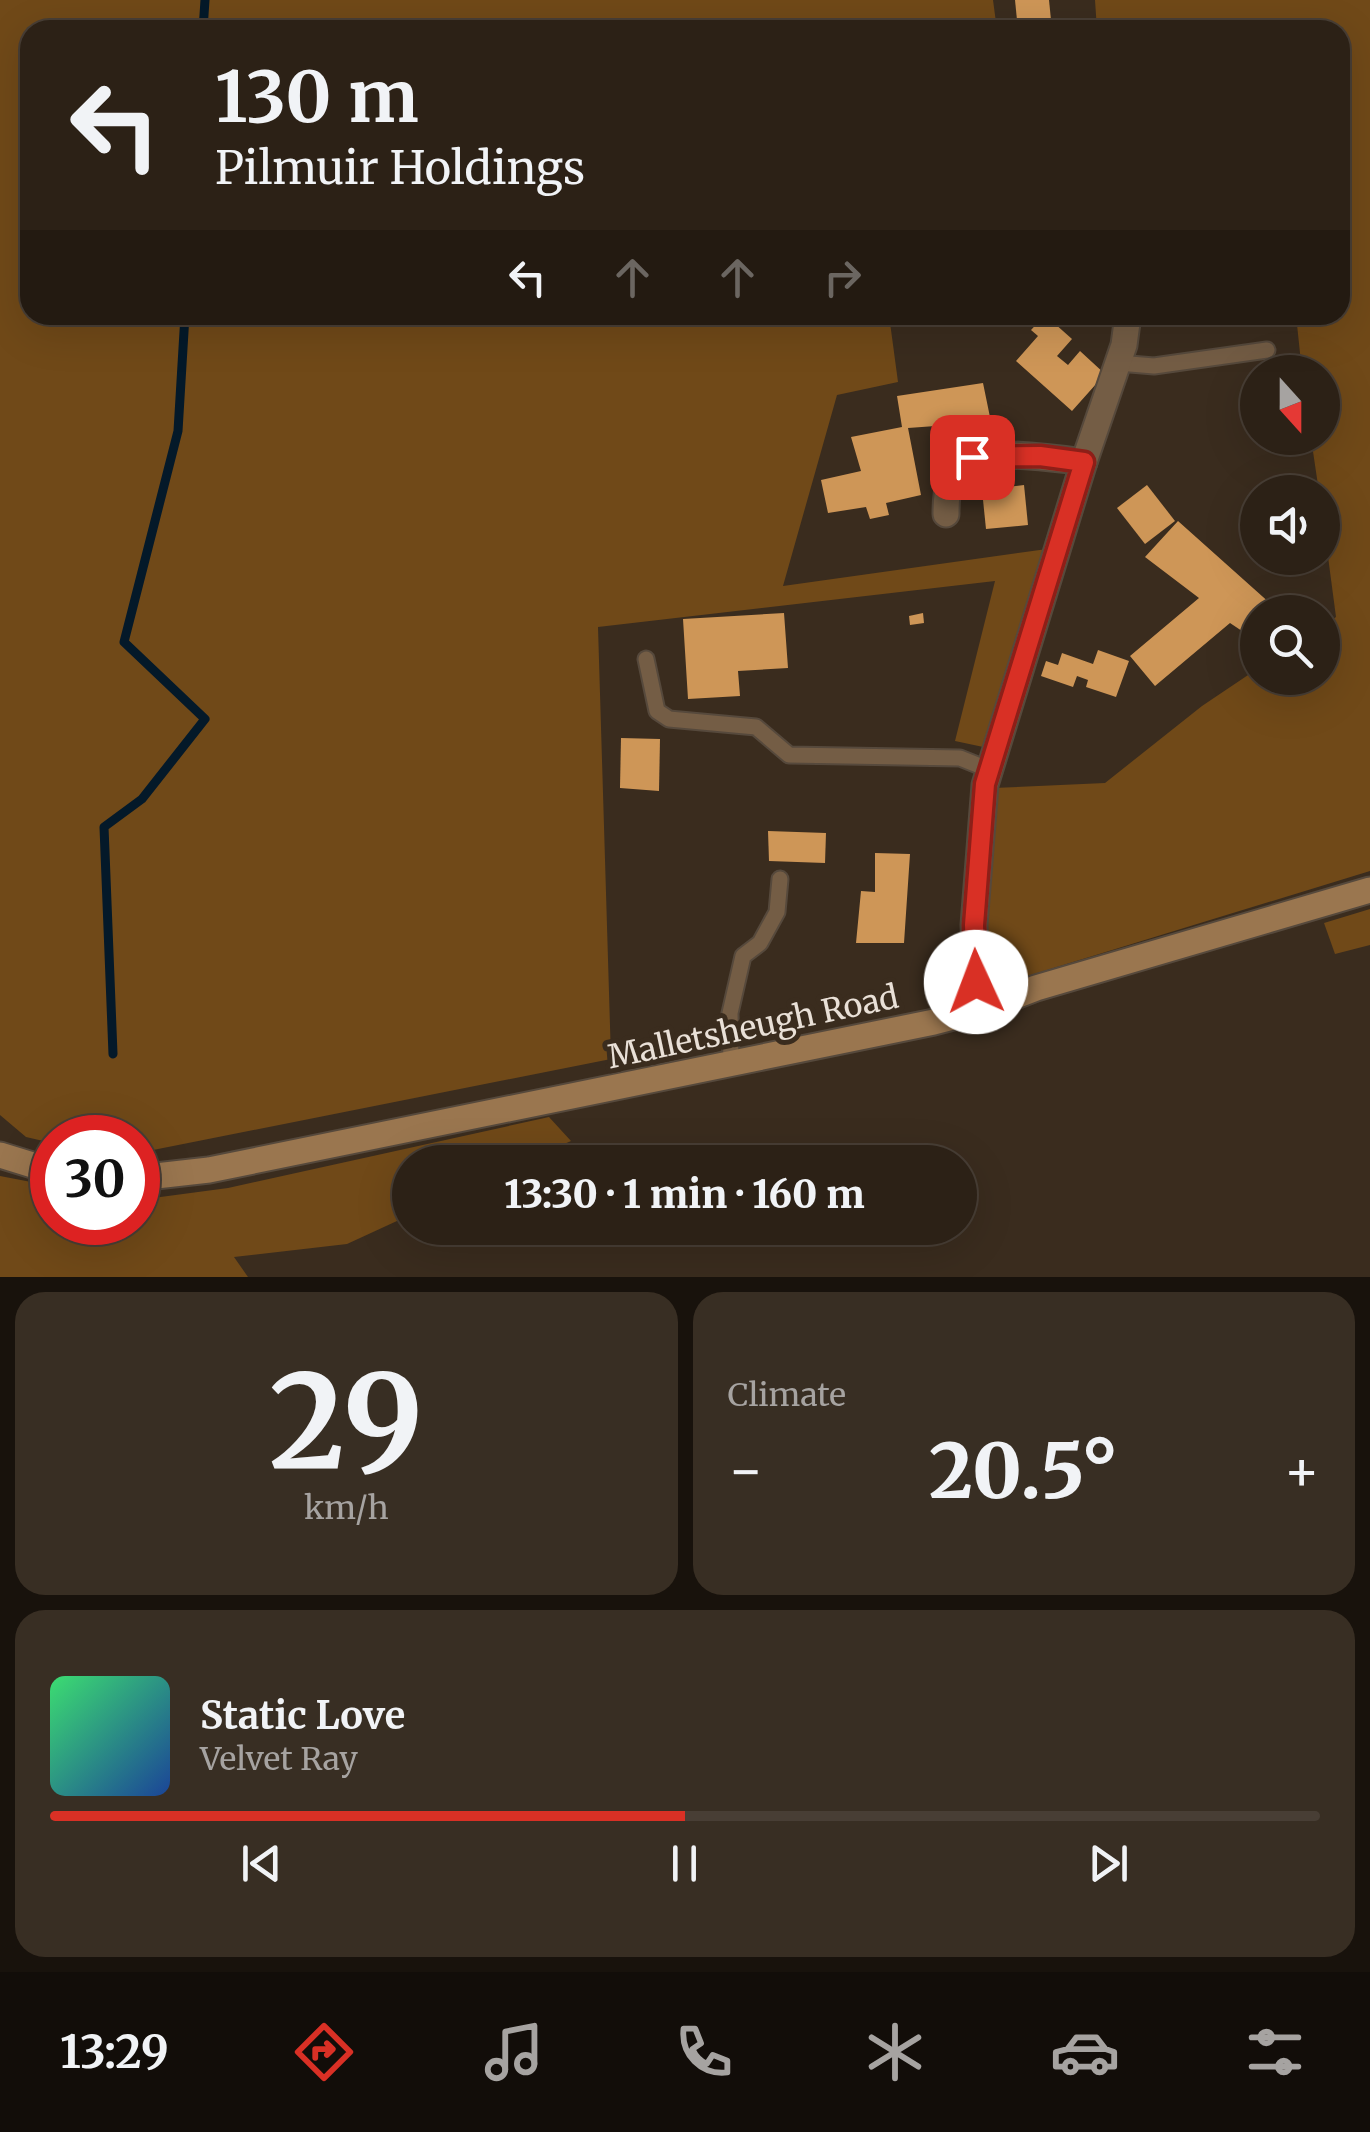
<!DOCTYPE html>
<meta charset="utf-8">
<style>
:root{--surface:#2c2116;--page:#382e23;--text:#f1f3f6;--muted:#a6a3a1;--line:#483e35;--accent:#d93025}
body{margin:0;font-family:Merriweather,serif;background:var(--page);color:var(--text);height:100vh;display:flex;flex-direction:column;font-size:38px;white-space:nowrap}
*{box-sizing:border-box;margin:0}
p{font-size:32px;color:var(--muted)}
.icon{flex:none;width:55px;height:55px;fill:none;stroke:currentColor;stroke-width:2;stroke-linecap:round;stroke-linejoin:round}
.map{position:relative;height:1277px;overflow:hidden}
.side{display:flex;flex-direction:column;gap:15px;padding:15px;background:#18120c;flex:1}
.side>*{flex:none}
.hud{position:absolute;left:20px;top:20px;width:1330px;height:305px;border-radius:30px;box-shadow:0 10px 40px #0002,0 0 0 2px var(--line);background:#2c2116;color:var(--text);overflow:hidden}
.needle{width:65px;rotate:159deg}
.buttons{position:absolute;left:1240px;top:355px;display:grid;gap:20px}
.buttons a{display:grid;place-items:center;width:100px;height:100px;border-radius:50%;background:var(--surface);box-shadow:0 10px 40px #0002,0 0 0 2px var(--line);font-size:50px}
.speed{position:absolute;left:30px;top:1115px;display:flex;gap:20px;font-size:50px;font-weight:700;text-align:center}
.speed>*{display:grid;place-content:center;width:130px;height:130px;border-radius:50%;background:var(--surface);box-shadow:0 10px 40px #0002,0 0 0 2px var(--line);line-height:1}
.speed .limit{border:15px solid #d22;background:#fff;color:#111}
.pin{position:absolute;display:grid;place-items:center;width:85px;height:85px;color:#fff;margin:-42px;border-radius:20px;box-shadow:0 5px 15px #0006}
.me{position:absolute;width:110px;margin:-55px;rotate:358deg;stroke-linejoin:round;filter:drop-shadow(0 0 8px #0008)}
.turn{display:flex;align-items:center;gap:35px;height:210px;padding:0 30px;font-size:45px}
.turn .icon{width:130px;height:130px;stroke-width:2.5}
.turn b{display:block;font-size:70px;line-height:85px}
.lanes{display:flex;align-items:center;height:95px;padding:0 30px;background:#0003;justify-content:center;gap:50px;direction:ltr}
.lanes .off{opacity:.35}
.big{font-size:75px;font-weight:800;line-height:1.1}
.side .card{flex:1;display:flex;flex-direction:column;justify-content:center;gap:15px;min-width:0;padding:0 35px;border-radius:30px;background:var(--page)}
.side .dial{align-items:center;gap:0}
.dial b{font-size:130px;line-height:1}
.song{display:flex;align-items:center;gap:30px}
.cover{width:120px;height:120px;border-radius:15px;background:linear-gradient(135deg,hsl(140 70% 55%),hsl(220 70% 35%))}
.played{height:10px;border-radius:5px;background:linear-gradient(90deg,var(--accent) 50%,var(--line) 50%)}
.keys{display:flex;justify-content:space-around;direction:ltr}
.heat{display:flex;justify-content:space-between;align-items:center;font-size:55px;direction:ltr}
.side .tiles{flex:1;display:grid;gap:15px;grid-template-columns:1fr 1fr}
.card:last-child{grid-column:span 2}
.trip{position:absolute;left:392px;top:1145px;width:585px;height:100px;border-radius:50px;background:var(--surface);box-shadow:0 10px 40px #0002,0 0 0 2px var(--line);font-weight:800;line-height:100px;text-align:center}
.dock{display:flex;height:160px;justify-content:space-around;align-items:center;background:#120d09;color:var(--muted)}
.dock .icon{width:70px;height:70px}
.dock .on{color:var(--accent)}
.dock b{font-size:45px;color:var(--text)}
.map>svg:first-child{display:block}
</style>
<div class="map">
<svg width="1370" height="1277" viewBox="0 0 1370 1277">
<rect width="100%" height="100%" fill="#3a2c1e"/>
<!-- green -->
<g fill="#704918">
<path d="M0,0H993L997,30H30V315H889L898,382L837,395L783,586L1047,549L988,748L955,741L995,581L598,627L611,1059L138,1153V1138H52V1143L26,1137L0,1115Z"/>
<path d="M1095,0H1370V871L995,986L983,940L993,788L1105,783L1202,706L1257,669L1258,678H1322L1323,626L1336,617L1323,519L1322,492H1319L1311,438H1322V372H1302L1296,315H1340V30H1097Z"/>
<path d="M1370,909V945L1335,954L1324,923Z"/>
<path d="M549,1117L571,1141L524,1162H410V1215L347,1244L234,1257L248,1277H0V1176L52,1186V1222H138V1200L228,1188Z"/>
</g>
<g fill="none" stroke-linecap="round" stroke-linejoin="round">
<!-- stream -->
<g stroke="#041929" stroke-width="9">
<path d="M203,30L205,0"/>
<path d="M113,1054L104,827L142,799L205,719L124,642L178,431L185,315"/>
</g>
</g>
<!-- building -->
<g fill="#ce9657">
<path d="M1015,0H1049L1052,30H1018Z"/>
<path d="M1045,315L1072,339L1057,356L1068,365L1080,351L1105,374L1072,411L1016,361L1038,336L1031,330Z"/>
<path d="M1179,315H1237V318L1180,323Z"/>
<path d="M983,383L991,422L908,428L921,495L886,503L889,515L870,519L866,507L828,513L821,480L861,471L851,437L902,427L897,396Z"/>
<path d="M1024,485L1028,525L986,529L982,490Z"/>
<path d="M1147,485L1175,521L1145,544L1117,508Z"/>
<path d="M1178,521L1272,605L1266,612H1258V623L1248,635L1230,623L1155,686L1130,656L1199,598L1145,557Z"/>
<path d="M784,613L788,668L738,671L740,696L688,699L683,619Z"/>
<path d="M923,613L924,623L910,625L909,616Z"/>
<path d="M1098,650L1129,661L1116,697L1086,687L1088,680L1077,676L1073,687L1041,676L1046,661L1058,665L1062,653L1093,664Z"/>
<path d="M621,738L660,739L659,791L620,788Z"/>
<path d="M768,831L826,833L825,863L769,861Z"/>
<path d="M875,853L910,854L904,943H856L861,891L875,892Z"/>
</g>
<g fill="none" stroke-linecap="round" stroke-linejoin="round">
<!-- lane casing -->
<g stroke="#56493c" stroke-width="19">
<g id="lane">
<path d="M1118,363L1154,366L1267,350"/>
<path d="M646,659L657,711L669,719L756,727L789,755L960,758L990,770"/>
<path d="M731,1064L730,1013L743,956L760,943L777,912L780,879"/>
</g>
</g>
<!-- street casing -->
<g stroke="#56493c" stroke-width="29">
<g id="street">
<path d="M946,514C946,493 948,468 970,458C989,450 1062,459 1084,462"/>
<path d="M977,1011L974,925L985,785L1084,462L1124,345L1128,315"/>
</g>
</g>
<!-- secondary casing -->
<g stroke="#56493c" stroke-width="29">
<g id="secondary">
<path d="M0,1155L52,1171"/>
<path d="M138,1178L209,1170L934,1022L977,1011L1036,988L1370,890"/>
</g>
</g>
<!-- lane -->
<use href="#lane" stroke="#745d45" stroke-width="15"/>
<!-- street -->
<use href="#street" stroke="#745d45" stroke-width="25"/>
<!-- secondary -->
<use href="#secondary" stroke="#9a764f" stroke-width="25"/>
</g>
<g fill="none" stroke-linecap="round" stroke-linejoin="round">
<!-- route casing -->
<g stroke="#8d1f18" stroke-width="25">
<path id="route" d="M972,457L1040,456L1084,462L985,784L974,925L976,982"/>
</g>
<!-- route -->
<use href="#route" stroke="#d93025" stroke-width="18"/>
</g>
<g text-anchor="middle" dominant-baseline="central" stroke-width="10" stroke-linejoin="round" paint-order="stroke">
<!-- street labels -->
<g font-size="32" fill="#e9e0d7" stroke="#3a2c1e">
<text transform="translate(753 1027) rotate(-12)">Malletsheugh Road</text>
</g>
</g>
</svg>
<div class="buttons">
<a><svg class="needle" viewBox="-14 -14 28 28"><path d="M0-13l5 13h-10z" fill="#e53935"/><path d="M0 13l5-13h-10z" fill="#a6a3a1"/></svg></a>
<a><svg class="icon" aria-label="sound" viewBox="0 0 24 24"><path d="M4 9h4l5-4v14l-5-4H4zM17 9q2 3 0 6"/></svg></a>
<a><svg class="icon" aria-label="search" viewBox="0 0 24 24"><circle cx="10" cy="10" r="6"/><path d="M15 15l6 6"/></svg></a>
</div>
<div class="speed"><div class="limit">30</div></div>
<div class="pin" style="left:972px;top:457px;background:#d93025"><svg class="icon" aria-label="arrive" viewBox="0 0 24 24"><path d="M6 21V4h12l-3 4 3 4H6"/></svg></div>
<svg class="me" style="left:976px;top:982px" viewBox="-20 -20 40 40"><circle r="19" fill="#fff"/><path d="M0-13L10 11 0 6-10 11z" fill="#d93025"/></svg>
<div class="trip">13:30 · 1 min · 160 m</div>
<div class="hud">
<div class="turn"><svg class="icon" aria-label="left" viewBox="0 0 24 24"><path d="M17 20v-9H6M10 6l-5 5 5 5"/></svg><div><b>130 m</b>Pilmuir Holdings</div></div>
<div class="lanes"><svg class="icon" aria-label="left" viewBox="0 0 24 24"><path d="M17 20v-9H6M10 6l-5 5 5 5"/></svg><svg class="icon off" aria-label="ahead" viewBox="0 0 24 24"><path d="M12 20V5M6 11l6-6 6 6"/></svg><svg class="icon off" aria-label="ahead" viewBox="0 0 24 24"><path d="M12 20V5M6 11l6-6 6 6"/></svg><svg class="icon off" aria-label="right" viewBox="0 0 24 24"><path d="M7 20v-9h11M14 6l5 5-5 5"/></svg></div>
</div>
</div>
<section class="side">
<div class="tiles">
<div class="card dial"><b>29</b><p>km/h</p></div>
<div class="card"><p>Climate</p>
<div class="heat"><a>−</a><b class="big">20.5°</b><a>+</a></div>
</div>
<div class="card">
<div class="song"><i class="cover"></i><div><b>Static Love</b><p>Velvet Ray</p></div></div>
<div class="played"></div>
<div class="keys"><svg class="icon" aria-label="previous" viewBox="0 0 24 24"><path d="M18 5L8 12l10 7zM5 5v14"/></svg><svg class="icon" aria-label="pause" viewBox="0 0 24 24"><path d="M8 5v14M16 5v14"/></svg><svg class="icon" aria-label="next" viewBox="0 0 24 24"><path d="M6 5l10 7-10 7zM19 5v14"/></svg></div>
</div>
</div>
</section>
<nav class="dock">
<b>13:29</b>
<svg class="icon on" aria-label="directions" viewBox="0 0 24 24"><path d="M12 3l9 9-9 9-9-9zM9 14v-3h6M13 9l2 2-2 2"/></svg>
<svg class="icon" aria-label="music" viewBox="0 0 24 24"><path d="M9 18V5l10-2v13"/><circle cx="6" cy="18" r="3"/><circle cx="16" cy="16" r="3"/></svg>
<svg class="icon" aria-label="phone" viewBox="0 0 24 24"><path d="M5 4h4l2 5-3 2q2 4 5 5l2-3 5 2v4C11 20 4 13 5 4z"/></svg>
<svg class="icon" aria-label="climate" viewBox="0 0 24 24"><path d="M12 3v18M4 7l16 10M4 17L20 7"/></svg>
<svg class="icon" aria-label="car" viewBox="0 0 24 24"><path d="M5 17H2v-5l4-1 3-4h7l3 4 3 1v5h-3M9 17h6M6 11h13"/><circle cx="7" cy="17" r="2"/><circle cx="17" cy="17" r="2"/></svg>
<svg class="icon" aria-label="filters" viewBox="0 0 24 24"><path d="M4 7h16M4 17h16"/><circle cx="9" cy="7" r="2"/><circle cx="15" cy="17" r="2"/></svg>
</nav>
